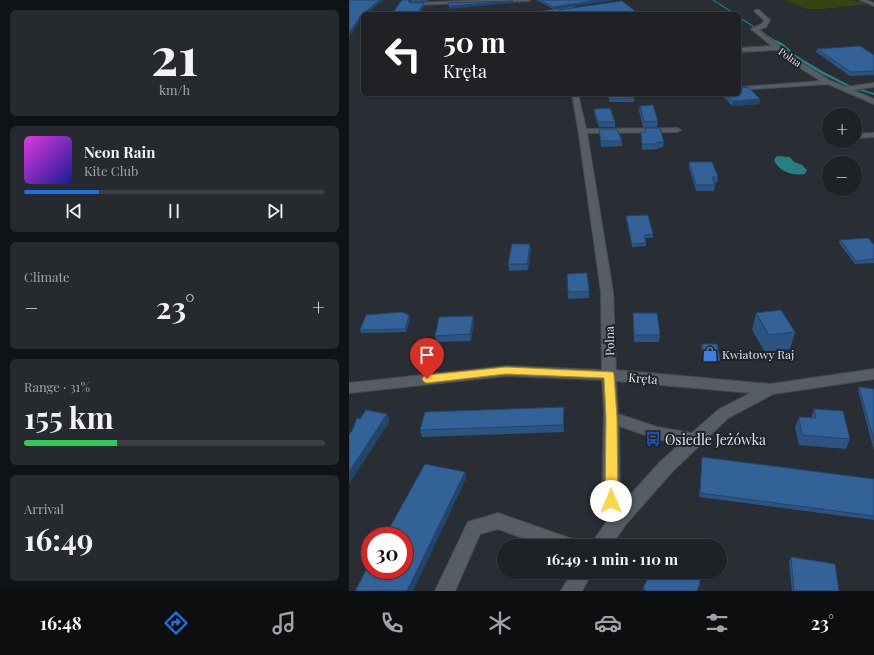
<!DOCTYPE html>
<meta charset="utf-8">
<style>
:root{--surface:#1e2227;--page:#262a2f;--text:#f1f3f6;--muted:#a1a4a7;--line:#3c3f44;--accent:#1a73e8}
body{margin:0;font-family:"Playfair Display",serif;background:var(--page);color:var(--text);height:100vh;display:flex;flex-direction:column;font-size:15px;white-space:nowrap}
*{box-sizing:border-box;margin:0}
p{font-size:13px;color:var(--muted)}
.icon{flex:none;width:22px;height:22px;fill:none;stroke:currentColor;stroke-width:2;stroke-linecap:round;stroke-linejoin:round}
.map{position:relative;flex:1;overflow:hidden}
.details{display:flex;flex-direction:column;gap:10px;padding:10px;background:#101315;width:349px}
.details>*{flex:none}
.guide{position:absolute;left:12px;top:12px;width:380px;height:84px;border-radius:6px;box-shadow:0 1px 3px #0004,0 0 0 1px var(--line);background:#202124;color:#fff;overflow:hidden}
.buttons{position:absolute;left:473px;top:108px;display:grid;gap:8px}
.buttons a{display:grid;place-items:center;width:40px;height:40px;border-radius:50%;background:var(--surface);box-shadow:0 1px 3px #0004,0 0 0 1px var(--line);font-size:20px}
.speed{position:absolute;left:12px;top:527px;display:flex;gap:8px;font-size:20px;font-weight:700;text-align:center}
.speed>*{display:grid;place-content:center;width:52px;height:52px;border-radius:50%;background:var(--surface);box-shadow:0 1px 3px #0004,0 0 0 1px var(--line);line-height:1}
.speed .limit{border:6px solid #d22;background:#fff;color:#111}
.pin{position:absolute;display:grid;place-items:center;width:34px;height:34px;color:#fff;margin:-41px -17px;border-radius:50% 50% 50% 0;rotate:-45deg;box-shadow:0 0 4px #0007}
.pin .icon{rotate:45deg}
.me{position:absolute;width:44px;margin:-22px;rotate:0deg;stroke-linejoin:round;filter:drop-shadow(0 0 3px #0008)}
.turn{display:flex;align-items:center;gap:14px;height:84px;padding:0 16px;font-size:18px}
.turn .icon{width:52px;height:52px;stroke-width:2.5}
.turn b{display:block;font-size:28px;line-height:34px}
.big{font-size:30px;font-weight:700;line-height:1.1}
.details .tile{flex:1;display:flex;flex-direction:column;justify-content:center;gap:6px;min-width:0;padding:0 14px;border-radius:6px;background:var(--page)}
.details .dial{align-items:center;gap:0}
.dial b{font-size:52px;line-height:1}
.song{display:flex;align-items:center;gap:12px}
.cover{width:48px;height:48px;border-radius:6px;background:linear-gradient(135deg,hsl(300 70% 55%),hsl(240 70% 35%))}
.played{height:4px;border-radius:2px;background:linear-gradient(90deg,var(--accent) 25%,var(--line) 25%)}
.keys{display:flex;justify-content:space-around;direction:ltr}
.heat{display:flex;justify-content:space-between;align-items:center;font-size:22px;direction:ltr}
.charge{height:6px;border-radius:3px;background:linear-gradient(90deg,#34c759 31%,var(--line) 0)}
.trip{position:absolute;left:148px;top:539px;width:230px;height:40px;border-radius:20px;background:var(--surface);box-shadow:0 1px 3px #0004,0 0 0 1px var(--line);font-weight:700;line-height:40px;text-align:center}
.tabs{display:flex;height:64px;justify-content:space-around;align-items:center;background:#0c0e10;color:var(--muted)}
.tabs .icon{width:28px;height:28px}
.tabs .active{color:var(--accent)}
.tabs b{font-size:18px;color:var(--text)}
main{display:flex;flex:1;min-height:0}
.map>svg:first-child{display:block}
</style>
<main>
<section class="details">
<div class="tile dial"><b>21</b><p>km/h</p></div>
<div class="tile">
<div class="song"><i class="cover"></i><div><b>Neon Rain</b><p>Kite Club</p></div></div>
<div class="played"></div>
<div class="keys"><svg class="icon" aria-label="previous" viewBox="0 0 24 24"><path d="M18 5L8 12l10 7zM5 5v14"/></svg><svg class="icon" aria-label="pause" viewBox="0 0 24 24"><path d="M8 5v14M16 5v14"/></svg><svg class="icon" aria-label="next" viewBox="0 0 24 24"><path d="M6 5l10 7-10 7zM19 5v14"/></svg></div>
</div>
<div class="tile"><p>Climate</p>
<div class="heat"><a>−</a><b class="big">23°</b><a>+</a></div>
</div>
<div class="tile"><p>Range · 31%</p><b class="big">155 km</b><div class="charge"></div></div>
<div class="tile"><p>Arrival</p><b class="big">16:49</b></div>
</section>
<div class="map">
<svg width="525" height="591" viewBox="0 0 525 591">
<rect width="100%" height="100%" fill="#282e34"/>
<!-- green -->
<path fill="#394311" d="M436,0H502L518,4L474,9H457Z"/>
<!-- water -->
<path fill="#287f81" d="M428,156L441,157L445,162L453,165L458,170L456,174C444,176 430,172 425,160Z"/>
<g fill="none" stroke-linecap="round" stroke-linejoin="round">
<!-- stream -->
<g fill="#287f81" fill-rule="evenodd">
<path d="M363,0H365L387,14H385Z"/>
<path d="M390,16L391,17L406,27H404L390,18Z"/>
<path d="M410,29L424,39L433,43L448,56L475,72L502,86L500,87L473,74L446,58L431,45L422,41L409,30Z"/>
<path d="M509,88L525,93V95L509,90Z"/>
</g>
<!-- minor casing -->
<g stroke="#474b50" stroke-width="2">
<g id="minor">
<path d="M138,0H181L179,1L63,5L61,4L63,3Z"/>
<path d="M511,0H517L525,3V6Z"/>
<path d="M225,7L227,9L194,13L192,12Z"/>
<path d="M406,10H410L421,20L417,27L409,30L453,63L482,81L497,87L525,83V87L504,90L525,99V104L479,84L391,90V88L393,87L472,81L448,66L427,50L390,52V48L423,46L402,29L413,24L415,20L406,12Z"/>
<path d="M223,94H229L237,129L328,128L332,130L328,132L238,133L264,292L267,370L421,384L525,369V379L424,394L379,418L323,472L277,524L262,546H242L245,540L261,517L253,501L255,413L253,380L157,376L0,393V383L157,366L253,370L252,292L230,135ZM267,381L402,393L369,410L343,433L308,427L269,414ZM270,426L308,439L331,444L311,462L273,504L271,500Z"/>
<path d="M525,133V137L506,138V134Z"/>
<path d="M149,513L226,540L229,546H196L149,529L131,534L106,591H86L119,522Z"/>
<path d="M223,572H243L233,591H212Z"/>
</g>
</g>
<!-- minor -->
<use href="#minor" fill="#575d64" fill-rule="evenodd"/>
</g>
<!-- wall -->
<g fill="#2b5482">
<path d="M53,0H79L78,1L63,2L61,3H62L75,6L71,14Z"/>
<path d="M188,0H265L204,9Z"/>
<path d="M209,10L290,14H211L209,13Z"/>
<path d="M468,49L525,55V75L501,76L467,52Z"/>
<path d="M259,94H284L285,98V102H260Z"/>
<path d="M372,94H390L411,99V104L383,106Z"/>
<path d="M291,106L309,121L308,127H294L290,111Z"/>
<path d="M245,109L266,122V127H250L245,114Z"/>
<path d="M296,128L315,142L314,147L309,148V149L293,150L292,132H296Z"/>
<path d="M250,129L273,141V146L252,147Z"/>
<path d="M340,162L369,177L368,183H365L366,185L365,191H347L340,168Z"/>
<path d="M277,216L304,234V238H295L297,243V246L283,247L277,219Z"/>
<path d="M491,240L525,245V263L506,264L490,243Z"/>
<path d="M182,250L179,270L160,271L159,264Z"/>
<path d="M218,274L240,291V298L219,299Z"/>
<path d="M284,313L311,335L310,342H285Z"/>
<path d="M407,313L446,332L441,349L416,352L403,330Z"/>
<path d="M60,315L61,319L57,332L12,333L11,330Z"/>
<path d="M125,322L122,341L88,342L86,336Z"/>
<path d="M353,344L371,357V361H355L352,347Z"/>
<path d="M510,387L525,389V451L509,390Z"/>
<path d="M215,407V432L73,437L71,430Z"/>
<path d="M465,409L501,439L497,449L450,445L446,427L450,417L462,418Z"/>
<path d="M353,457L525,479V520L350,497Z"/>
<path d="M442,557L490,591H443L440,561Z"/>
</g>
<!-- shaded-wall -->
<g fill="#23456a">
<path d="M31,0H35L17,14H14V16L12,18L0,38V33L12,15Z"/>
<path d="M60,0H63V2L60,3L59,1Z"/>
<path d="M250,0H265L204,9V7Z"/>
<path d="M164,1V3L100,9V6Z"/>
<path d="M75,3V6L71,14H68Z"/>
<path d="M411,99V104L383,106L384,101Z"/>
<path d="M181,244L182,250L179,270L178,264Z"/>
<path d="M60,315L61,319L57,332L56,329Z"/>
<path d="M124,316L125,322L122,341L121,334Z"/>
<path d="M215,407V432L214,425Z"/>
<path d="M38,414L41,421L0,484V472Z"/>
<path d="M116,472L117,479L64,591H58Z"/>
<path d="M352,578L351,585L349,591H348Z"/>
</g>
<!-- building -->
<g fill="#326297" stroke="#23456a">
<path d="M0,0H31L12,15L0,33Z"/>
<path d="M53,0H60L59,1L62,3H75L68,14H43Z"/>
<path d="M192,0H250L204,7Z"/>
<path d="M164,1L100,6L99,3Z"/>
<path d="M273,1L290,14H213L212,12L209,10Z"/>
<path d="M511,46L525,55V71L502,72L468,49Z"/>
<path d="M399,87L411,99L384,101L376,94H390V88Z"/>
<path d="M260,94H284L285,98L260,99Z"/>
<path d="M304,105L309,121L295,122L291,106Z"/>
<path d="M261,108L266,122H249L245,109Z"/>
<path d="M296,128H311L315,142H308L309,144H293L292,132H297Z"/>
<path d="M250,129H268L273,141H252Z"/>
<path d="M340,162H363L369,177H363L366,185H347Z"/>
<path d="M299,215L304,234L295,235L297,243L283,244L277,216Z"/>
<path d="M519,238L525,245V259L507,261L491,240Z"/>
<path d="M163,244H181L178,264H159Z"/>
<path d="M238,273L240,291L219,292L218,274Z"/>
<path d="M432,310L446,332L420,335L407,313Z"/>
<path d="M53,312L60,315L56,329L11,330L17,315Z"/>
<path d="M284,313H308L311,335H285Z"/>
<path d="M124,316L121,334L86,336L90,317Z"/>
<path d="M353,344H368L371,357L355,358Z"/>
<path d="M510,387L525,389V441Z"/>
<path d="M215,407L214,425L71,430L76,412Z"/>
<path d="M465,409L494,411L501,439L453,435L450,417L467,418Z"/>
<path d="M17,410L38,414L0,472V434L3,431L8,418L11,419Z"/>
<path d="M353,457L525,479V516L351,493Z"/>
<path d="M76,464L116,472L58,591H6L21,563V570H55V536H36Z"/>
<path d="M442,557L486,564L490,591H445Z"/>
<path d="M301,572H339L352,578L348,591H298L294,589Z"/>
</g>
<!-- route -->
<path fill="#ffd54a" stroke="#a68a30" d="M157,367L264,372L265,375L268,418L269,501L267,505L262,507L258,505L256,501L257,418L255,378L157,374L78,383L75,382L73,379L75,376L78,375Z"/>
<!-- icons -->
<defs>
<g id="shop-bare" transform="scale(1.2)"><path d="M-5-2.5h2.3a2.7 3.5 0 0 1 5.4 0H5L5.5 6h-11ZM-1.5-2.5h3a1.5 2.3 0 0 0-3 0Z" fill="#3f7fe0" stroke="#1f242a" stroke-width="2.5" paint-order="stroke"/></g>
<g id="bus-bare" transform="scale(1.2)"><path d="M-5-6H5V4H4V6H2V4H-2V6H-4V4H-5ZM-3.5-4V0h7V-4ZM-3.5 1.2v1.5H-2V1.2ZM2 1.2v1.5H3.5V1.2Z" fill="#1a4fb4" stroke="#1f242a" stroke-width="2.5" paint-order="stroke"/></g>
</defs>
<g fill-rule="evenodd">
<use href="#shop-bare" x="361" y="354"/>
<use href="#bus-bare" x="304" y="439"/>
</g>
<g text-anchor="middle" dominant-baseline="central" stroke-width="4" stroke-linejoin="round" paint-order="stroke">
<!-- far-street labels -->
<g font-size="10" fill="#e0e3e7" stroke="#1f242a">
<text transform="translate(441 57) rotate(34)">Polna</text>
</g>
<!-- street labels -->
<g font-size="12" fill="#e0e3e7" stroke="#1f242a">
<text transform="translate(260 341) rotate(-91)">Polna</text>
<text transform="translate(294 378) rotate(5)">Kręta</text>
</g>
<!-- poi labels -->
<g font-size="12" fill="#e0e3e7" stroke="#1f242a" text-anchor="start">
<text x="373" y="354">Kwiatowy Raj</text>
</g>
<!-- near-poi labels -->
<g font-size="14" fill="#e0e3e7" stroke="#1f242a" text-anchor="start">
<text x="316" y="439">Osiedle Jeżówka</text>
</g>
</g>
</svg>
<div class="buttons">
<a>+</a>
<a>−</a>
</div>
<div class="speed"><div class="limit">30</div></div>
<div class="pin" style="left:78px;top:379px;background:#d93025"><svg class="icon" aria-label="arrive" viewBox="0 0 24 24"><path d="M6 21V4h12l-3 4 3 4H6"/></svg></div>
<svg class="me" style="left:262px;top:501px" viewBox="-20 -20 40 40"><circle r="19" fill="#fff"/><path d="M0-13L10 11 0 6-10 11z" fill="#ffd54a"/></svg>
<div class="trip">16:49 · 1 min · 110 m</div>
<div class="guide">
<div class="turn"><svg class="icon" aria-label="left" viewBox="0 0 24 24"><path d="M17 20v-9H6M10 6l-5 5 5 5"/></svg><div><b>50 m</b>Kręta</div></div>
</div>
</div>
</main>
<nav class="tabs">
<b>16:48</b>
<svg class="icon active" aria-label="directions" viewBox="0 0 24 24"><path d="M12 3l9 9-9 9-9-9zM9 14v-3h6M13 9l2 2-2 2"/></svg>
<svg class="icon" aria-label="music" viewBox="0 0 24 24"><path d="M9 18V5l10-2v13"/><circle cx="6" cy="18" r="3"/><circle cx="16" cy="16" r="3"/></svg>
<svg class="icon" aria-label="phone" viewBox="0 0 24 24"><path d="M5 4h4l2 5-3 2q2 4 5 5l2-3 5 2v4C11 20 4 13 5 4z"/></svg>
<svg class="icon" aria-label="climate" viewBox="0 0 24 24"><path d="M12 3v18M4 7l16 10M4 17L20 7"/></svg>
<svg class="icon" aria-label="car" viewBox="0 0 24 24"><path d="M5 17H2v-5l4-1 3-4h7l3 4 3 1v5h-3M9 17h6M6 11h13"/><circle cx="7" cy="17" r="2"/><circle cx="17" cy="17" r="2"/></svg>
<svg class="icon" aria-label="filters" viewBox="0 0 24 24"><path d="M4 7h16M4 17h16"/><circle cx="9" cy="7" r="2"/><circle cx="15" cy="17" r="2"/></svg>
<b>23°</b>
</nav>
